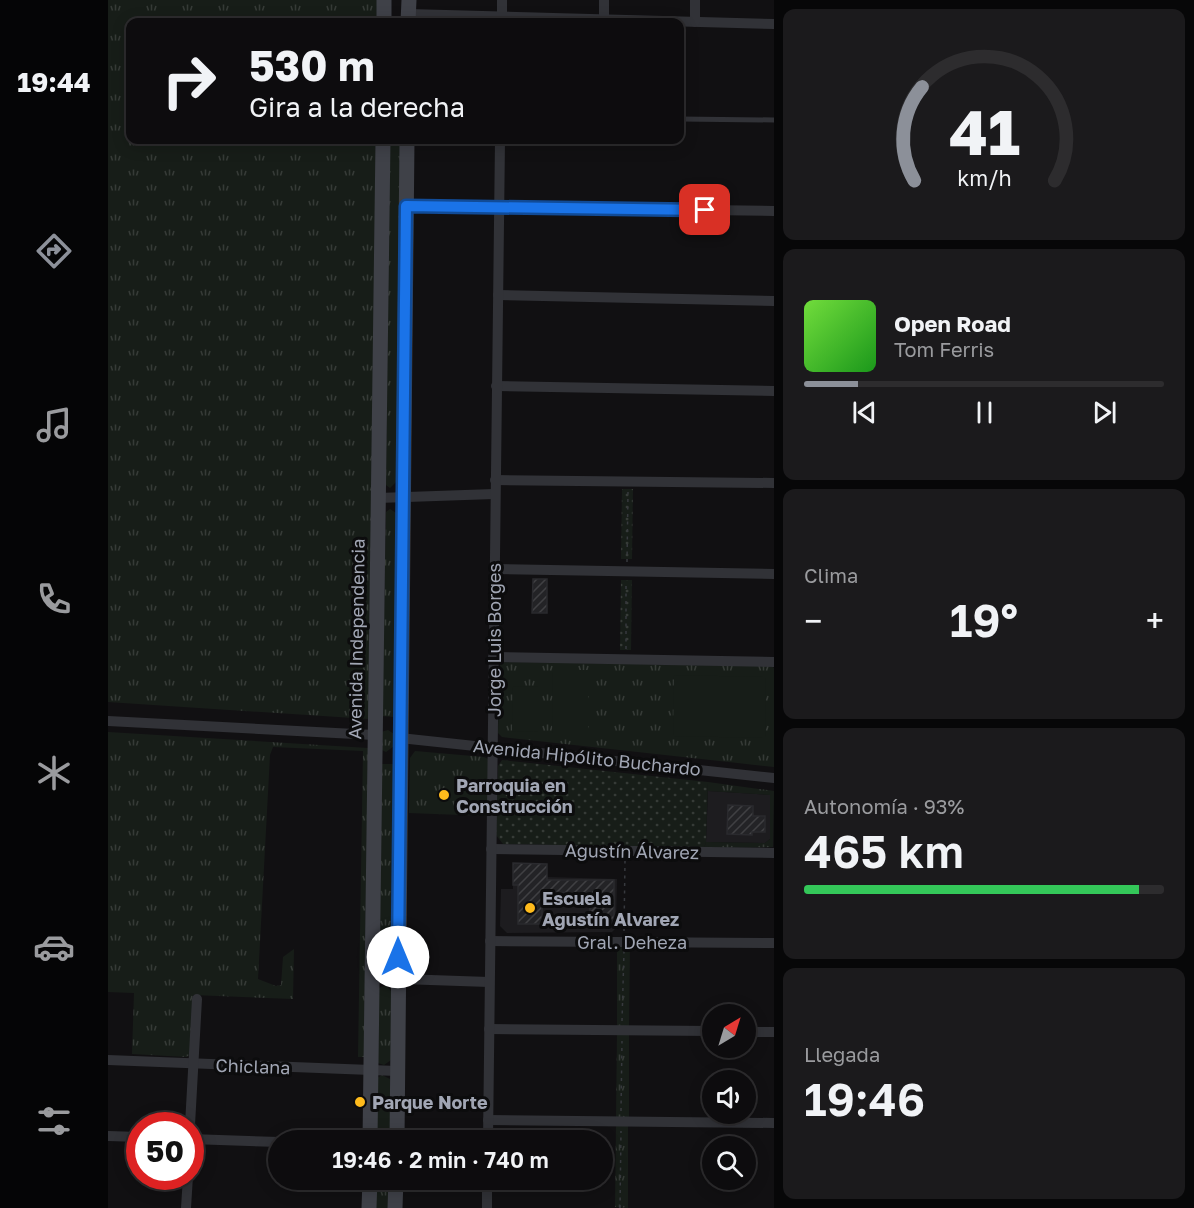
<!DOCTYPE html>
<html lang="es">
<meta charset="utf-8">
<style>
:root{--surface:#0d0c0e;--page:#1b1a1c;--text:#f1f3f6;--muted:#9a9b9e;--line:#2d2c2e;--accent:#8c9099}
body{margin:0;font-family:"Golos Text",sans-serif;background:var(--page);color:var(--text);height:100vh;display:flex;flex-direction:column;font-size:22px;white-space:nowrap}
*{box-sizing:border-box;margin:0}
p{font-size:20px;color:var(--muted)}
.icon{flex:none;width:33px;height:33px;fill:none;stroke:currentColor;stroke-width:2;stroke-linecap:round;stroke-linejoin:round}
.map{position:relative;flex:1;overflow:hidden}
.panel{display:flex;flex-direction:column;gap:9px;padding:9px;background:#070708;width:420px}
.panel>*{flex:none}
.top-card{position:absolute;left:18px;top:18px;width:558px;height:126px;border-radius:12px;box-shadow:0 3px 15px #0003,0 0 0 2px var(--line);background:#0d0c0e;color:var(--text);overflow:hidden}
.needle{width:39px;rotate:38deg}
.buttons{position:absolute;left:594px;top:1004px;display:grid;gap:12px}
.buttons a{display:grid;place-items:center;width:54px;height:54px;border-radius:50%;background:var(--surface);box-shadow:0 3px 15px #0003,0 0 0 2px var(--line);font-size:30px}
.speed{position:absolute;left:18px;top:1112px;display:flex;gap:12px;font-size:30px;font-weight:700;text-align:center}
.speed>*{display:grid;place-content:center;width:78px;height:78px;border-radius:50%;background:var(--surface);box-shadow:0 3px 15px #0003,0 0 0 2px var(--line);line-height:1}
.speed .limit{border:9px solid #d22;background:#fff;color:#111}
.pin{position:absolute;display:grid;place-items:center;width:51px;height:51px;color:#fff;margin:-26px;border-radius:12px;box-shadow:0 3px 9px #0006}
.me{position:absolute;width:66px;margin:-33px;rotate:0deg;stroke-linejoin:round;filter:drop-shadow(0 0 4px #0008)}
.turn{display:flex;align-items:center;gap:21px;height:126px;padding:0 24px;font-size:27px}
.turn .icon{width:78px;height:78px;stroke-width:2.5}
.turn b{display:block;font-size:42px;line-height:51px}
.big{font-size:45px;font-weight:600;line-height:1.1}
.panel .tile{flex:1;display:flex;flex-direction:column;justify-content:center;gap:9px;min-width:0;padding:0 21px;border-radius:12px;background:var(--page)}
.panel .dial{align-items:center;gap:0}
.dial svg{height:156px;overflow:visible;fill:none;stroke:var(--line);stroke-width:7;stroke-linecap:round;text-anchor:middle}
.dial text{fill:var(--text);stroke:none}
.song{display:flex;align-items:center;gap:18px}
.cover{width:72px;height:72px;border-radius:9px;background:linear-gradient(135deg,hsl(100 70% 55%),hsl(120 70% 35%))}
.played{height:6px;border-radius:3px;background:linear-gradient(90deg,var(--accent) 15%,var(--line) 15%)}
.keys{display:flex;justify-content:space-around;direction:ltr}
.heat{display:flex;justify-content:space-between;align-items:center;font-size:33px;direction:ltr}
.charge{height:9px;border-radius:4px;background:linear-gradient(90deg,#34c759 93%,var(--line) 0)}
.trip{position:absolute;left:160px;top:1130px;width:345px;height:60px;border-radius:30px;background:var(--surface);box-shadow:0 3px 15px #0003,0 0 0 2px var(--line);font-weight:600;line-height:60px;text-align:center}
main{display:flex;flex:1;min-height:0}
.tabs{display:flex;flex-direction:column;width:108px;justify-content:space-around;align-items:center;background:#050506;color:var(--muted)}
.tabs .icon{width:42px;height:42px}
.tabs .current{color:var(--accent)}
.tabs b{font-size:27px;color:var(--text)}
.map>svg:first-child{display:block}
</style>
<main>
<nav class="tabs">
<b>19:44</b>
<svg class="icon current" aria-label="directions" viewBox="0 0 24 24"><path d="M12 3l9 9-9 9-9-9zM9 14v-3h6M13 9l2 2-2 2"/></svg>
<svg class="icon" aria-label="music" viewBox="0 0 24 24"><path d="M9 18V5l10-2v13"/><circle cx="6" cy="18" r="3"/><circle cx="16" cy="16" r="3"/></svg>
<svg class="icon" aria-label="phone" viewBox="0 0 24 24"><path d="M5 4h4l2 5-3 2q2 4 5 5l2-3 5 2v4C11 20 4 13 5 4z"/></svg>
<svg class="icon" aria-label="climate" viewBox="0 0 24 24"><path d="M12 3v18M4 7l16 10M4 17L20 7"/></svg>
<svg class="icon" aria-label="car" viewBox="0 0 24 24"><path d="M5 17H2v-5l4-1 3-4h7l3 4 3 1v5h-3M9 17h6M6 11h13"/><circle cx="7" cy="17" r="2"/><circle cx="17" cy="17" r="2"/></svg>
<svg class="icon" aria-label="filters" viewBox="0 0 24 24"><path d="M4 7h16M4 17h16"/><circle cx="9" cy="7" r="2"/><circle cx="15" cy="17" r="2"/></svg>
</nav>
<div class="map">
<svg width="666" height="1208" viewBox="0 0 666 1208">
<defs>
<pattern id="grass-tufts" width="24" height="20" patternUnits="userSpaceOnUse" patternTransform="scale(1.5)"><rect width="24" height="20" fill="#171d18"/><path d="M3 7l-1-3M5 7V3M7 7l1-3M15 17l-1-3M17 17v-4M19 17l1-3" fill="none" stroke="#363b37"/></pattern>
<pattern id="park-dots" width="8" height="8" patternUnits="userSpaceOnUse" patternTransform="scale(1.5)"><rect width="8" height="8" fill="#171d18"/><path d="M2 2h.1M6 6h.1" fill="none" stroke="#363b37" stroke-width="1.8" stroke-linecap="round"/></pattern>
<pattern id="building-hatch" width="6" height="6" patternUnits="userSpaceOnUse" patternTransform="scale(1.5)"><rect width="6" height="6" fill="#232326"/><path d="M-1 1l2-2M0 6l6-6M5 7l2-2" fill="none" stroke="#404043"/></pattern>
</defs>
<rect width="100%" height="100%" fill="#111012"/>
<!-- built -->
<g fill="#1d1c1f">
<path d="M600,791L662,795V839L657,843L598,842Z"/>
<path d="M405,863L439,864V877L509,879L508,928L504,932L399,933L392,926L393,889H405Z"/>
</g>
<!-- grass -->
<g fill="url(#grass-tufts)">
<path d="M0,0H270V22H22V140H268L261,719L0,702Z"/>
<path d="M281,140H292L288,482L282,488L278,485Z"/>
<path d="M282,509L288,513L286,717L274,716L278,512Z"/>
<path d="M392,662L663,666L666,668V767L394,737L390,733Z"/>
<path d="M280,730L286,734V746L278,752L274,750L273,732Z"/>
<path d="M0,732L260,748L256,1057H250L255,751L165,747L162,755L150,979L168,986L173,985L175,957L186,949L185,999L85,995L82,1055L78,1057L24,1054L26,993L0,992Z"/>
<path d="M307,751L376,757L380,759V816L301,813L302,758Z"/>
<path d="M272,764H286L283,969L276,973L271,972Z"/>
<path d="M600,782L666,791L665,847L596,848L598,842L657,843L662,839V795L600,791Z"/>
<path d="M509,945H522L521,1027L509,1026Z"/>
<path d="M278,985L283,991V1060L276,1065L270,1063L271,988Z"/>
<path d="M509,1034L521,1035V1118H508Z"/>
<path d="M274,1075L282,1079V1140H267L269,1078Z"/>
<path d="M508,1125L520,1126V1208L507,1207Z"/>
<path d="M267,1179H282L281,1208H266Z"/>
</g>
<!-- park -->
<g fill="url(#park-dots)">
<path d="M514,489H525L524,559H513Z"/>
<path d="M513,580H524L523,650H512Z"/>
<path d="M394,760L600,782L598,842L596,848L395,844L388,835L390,766Z"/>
</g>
<!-- garden -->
<g fill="#171d18">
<path d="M445,670H480V735H444Z"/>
<path d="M566,675L658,677L657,738L565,736Z"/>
<path d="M405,686L430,687V732L404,731Z"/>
</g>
<!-- building -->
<g fill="url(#building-hatch)" stroke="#2a2a2e" stroke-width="1.5">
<path d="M425,579H439V613H424Z"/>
<path d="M620,805L645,806V816H657V832H644V835L619,834Z"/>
<path d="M405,863L439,864V880H506V923H482V893L434,892V924H410V885H405Z"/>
</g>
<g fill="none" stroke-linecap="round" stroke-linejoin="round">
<!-- path -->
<g stroke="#37393e" stroke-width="1.5" stroke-dasharray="3 4.5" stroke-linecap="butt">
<path d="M519,562L520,492"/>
<path d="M518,649V582"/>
<path d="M516,931L517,861"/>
<path d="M514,1021L516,951"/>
<path d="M513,1111L514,1041"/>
<path d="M512,1208L513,1131"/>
</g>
<!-- service -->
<path stroke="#313237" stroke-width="5" d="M572,119L666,120"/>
<!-- minor -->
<g stroke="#313237" stroke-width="10">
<path d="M301,14L666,24"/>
<path d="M496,20V0"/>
<path d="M394,22V0"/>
<path d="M587,22V0"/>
<path d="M298,206L666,211"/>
<path d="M390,295L666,301"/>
<path d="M388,386L666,391"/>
<path d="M387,480L666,483"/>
<path d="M270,498L386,494"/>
<path d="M387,569L666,574"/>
<path d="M385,657L666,662"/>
<path d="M0,721L266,735"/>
<path d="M292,738L666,778"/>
<path d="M383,849L666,853"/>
<path d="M382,941L666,943"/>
<path d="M264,978L381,982"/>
<path d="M381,1029L604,1031"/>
<path d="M638,1032H666"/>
<path d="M0,1060L289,1071"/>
<path d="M380,1120L666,1123"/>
<path d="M82,1125L89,999"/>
<path d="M0,1136L32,1137"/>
<path d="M82,1139L171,1142"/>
<path d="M380,1140L392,140"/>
<path d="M78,1208L80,1176"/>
<path d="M379,1208V1179"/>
</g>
<!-- secondary -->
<g stroke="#3f4148" stroke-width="15">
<path d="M276,22V0"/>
<path d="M300,22L301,0"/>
<path d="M262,1140L275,140"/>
<path d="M289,1140L299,140"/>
<path d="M261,1208L262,1179"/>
<path d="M287,1208L288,1179"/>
</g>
</g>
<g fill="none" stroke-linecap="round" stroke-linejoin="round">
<!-- route casing -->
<g stroke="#114b97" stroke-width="15">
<path id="route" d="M290,957L298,206L597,210"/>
</g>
<!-- route -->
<use href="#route" stroke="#1a73e8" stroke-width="10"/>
</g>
<!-- markers -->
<g fill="#ffbb1c" stroke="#0c0c0d" stroke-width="2">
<circle cx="336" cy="795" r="6"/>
<circle cx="422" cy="908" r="6"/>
<circle cx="252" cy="1102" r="6"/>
</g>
<g text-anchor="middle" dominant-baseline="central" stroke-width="6" stroke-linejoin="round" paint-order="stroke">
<!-- street labels -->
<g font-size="18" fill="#a1a6b4" stroke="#0c0c0d">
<text transform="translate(248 639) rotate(-89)">Avenida Independencia</text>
<text transform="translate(386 640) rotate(-90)">Jorge Luis Borges</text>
<text transform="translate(479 757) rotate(6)">Avenida Hipólito Buchardo</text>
<text transform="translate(524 851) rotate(1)">Agustín Álvarez</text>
<text x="524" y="942">Gral. Deheza</text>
<text transform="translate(145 1066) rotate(2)">Chiclana</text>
</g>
<!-- poi labels -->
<g font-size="18" font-weight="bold" fill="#a1a6b4" stroke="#0c0c0d" text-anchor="start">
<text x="348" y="785">Parroquia en<tspan x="348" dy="21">Construcción</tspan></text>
<text x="434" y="898">Escuela<tspan x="434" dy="21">Agustín Alvarez</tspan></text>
<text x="264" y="1102">Parque Norte</text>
</g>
</g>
</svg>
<div class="buttons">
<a><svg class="needle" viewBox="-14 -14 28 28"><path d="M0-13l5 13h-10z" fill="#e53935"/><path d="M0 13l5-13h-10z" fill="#9a9b9e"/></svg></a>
<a><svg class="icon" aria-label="sound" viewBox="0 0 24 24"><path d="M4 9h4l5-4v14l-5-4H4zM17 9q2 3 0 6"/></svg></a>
<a><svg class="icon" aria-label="search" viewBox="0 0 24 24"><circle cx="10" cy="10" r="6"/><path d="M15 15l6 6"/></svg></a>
</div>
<div class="speed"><div class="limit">50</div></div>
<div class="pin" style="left:597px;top:210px;background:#d93025"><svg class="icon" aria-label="arrive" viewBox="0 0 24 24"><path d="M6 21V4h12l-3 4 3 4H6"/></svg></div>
<svg class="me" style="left:290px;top:957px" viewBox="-20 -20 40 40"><circle r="19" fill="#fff"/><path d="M0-13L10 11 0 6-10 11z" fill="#1a73e8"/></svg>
<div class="trip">19:46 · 2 min · 740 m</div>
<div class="top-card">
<div class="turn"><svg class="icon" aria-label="right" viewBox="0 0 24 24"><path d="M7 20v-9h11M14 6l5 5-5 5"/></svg><div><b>530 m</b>Gira a la derecha</div></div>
</div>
</div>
<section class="panel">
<div class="tile dial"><svg viewBox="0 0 100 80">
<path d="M14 69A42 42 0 1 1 86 69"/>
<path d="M14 69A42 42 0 0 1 18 21" stroke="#8c9099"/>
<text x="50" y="56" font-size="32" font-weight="700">41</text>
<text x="50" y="72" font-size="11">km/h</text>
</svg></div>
<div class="tile">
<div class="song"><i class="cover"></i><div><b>Open Road</b><p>Tom Ferris</p></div></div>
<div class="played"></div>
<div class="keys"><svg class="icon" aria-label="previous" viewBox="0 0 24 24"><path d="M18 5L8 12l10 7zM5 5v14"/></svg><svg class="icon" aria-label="pause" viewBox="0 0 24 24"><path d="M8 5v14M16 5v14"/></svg><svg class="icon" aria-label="next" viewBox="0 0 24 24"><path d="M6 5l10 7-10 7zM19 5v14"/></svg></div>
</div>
<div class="tile"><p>Clima</p>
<div class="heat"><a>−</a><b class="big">19°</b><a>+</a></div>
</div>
<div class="tile"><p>Autonomía · 93%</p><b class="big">465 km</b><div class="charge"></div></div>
<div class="tile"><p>Llegada</p><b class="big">19:46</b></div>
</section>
</main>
